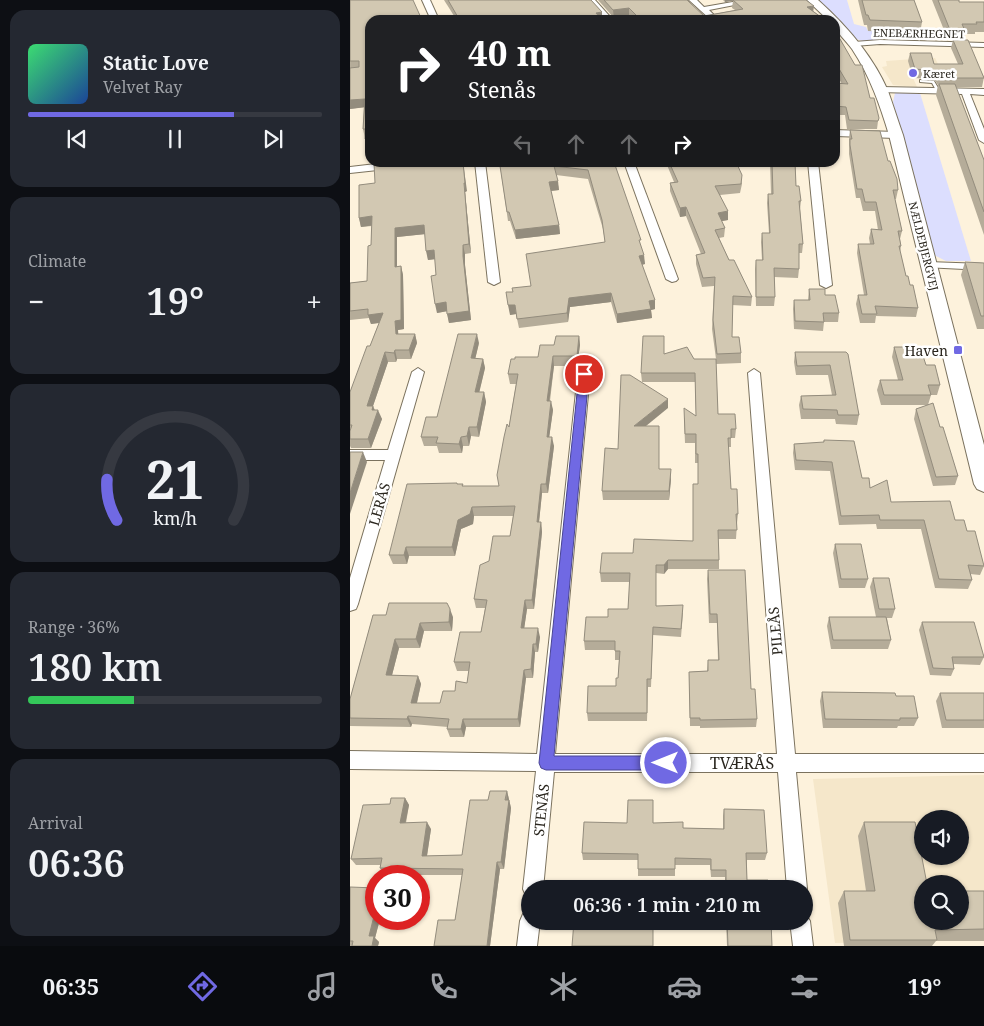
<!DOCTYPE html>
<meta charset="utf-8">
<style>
:root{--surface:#171b24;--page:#242831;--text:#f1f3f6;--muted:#9ea1a6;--line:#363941;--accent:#7069e3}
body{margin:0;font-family:"Noto Serif",serif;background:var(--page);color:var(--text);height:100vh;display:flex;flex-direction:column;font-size:19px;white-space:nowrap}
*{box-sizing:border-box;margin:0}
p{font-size:16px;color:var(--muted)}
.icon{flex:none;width:28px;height:28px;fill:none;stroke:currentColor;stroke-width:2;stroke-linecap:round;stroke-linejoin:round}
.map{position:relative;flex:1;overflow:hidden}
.details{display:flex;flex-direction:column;gap:10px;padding:10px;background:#0d0f14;width:350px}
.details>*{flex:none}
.banner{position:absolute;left:15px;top:15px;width:475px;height:152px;border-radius:15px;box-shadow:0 1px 4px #0004;background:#202124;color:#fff;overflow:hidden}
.controls{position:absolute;left:564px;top:810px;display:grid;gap:10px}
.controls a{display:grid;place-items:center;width:55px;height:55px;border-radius:50%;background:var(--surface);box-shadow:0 1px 4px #0004;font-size:25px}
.speed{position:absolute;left:15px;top:865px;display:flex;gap:10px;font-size:25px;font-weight:700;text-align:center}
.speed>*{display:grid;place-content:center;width:65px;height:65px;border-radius:50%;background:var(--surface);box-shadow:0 1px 4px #0004;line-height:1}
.speed .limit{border:8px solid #d22;background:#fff;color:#111}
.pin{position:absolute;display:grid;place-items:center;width:42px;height:42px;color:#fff;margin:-21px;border:2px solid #fff;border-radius:50%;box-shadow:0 1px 5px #0007}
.me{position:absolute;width:55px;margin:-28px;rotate:270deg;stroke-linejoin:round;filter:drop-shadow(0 0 4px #0008)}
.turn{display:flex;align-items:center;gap:18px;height:105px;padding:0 20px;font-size:22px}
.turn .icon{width:65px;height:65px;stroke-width:2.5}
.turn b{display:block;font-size:35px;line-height:42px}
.lanes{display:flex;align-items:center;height:48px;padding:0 20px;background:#0003;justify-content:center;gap:25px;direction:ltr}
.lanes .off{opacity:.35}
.big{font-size:38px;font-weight:600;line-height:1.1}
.details .widget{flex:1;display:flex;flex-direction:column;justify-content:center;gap:8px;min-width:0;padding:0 18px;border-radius:15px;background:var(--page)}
.details .dial{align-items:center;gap:0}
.dial svg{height:130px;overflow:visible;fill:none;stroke:var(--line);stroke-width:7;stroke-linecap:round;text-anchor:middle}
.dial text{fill:var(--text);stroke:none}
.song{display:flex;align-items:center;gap:15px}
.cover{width:60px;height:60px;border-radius:8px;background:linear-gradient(135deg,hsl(140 70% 55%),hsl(220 70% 35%))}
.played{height:5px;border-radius:2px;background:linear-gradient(90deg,var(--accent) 70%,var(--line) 70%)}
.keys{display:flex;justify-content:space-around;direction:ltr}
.heat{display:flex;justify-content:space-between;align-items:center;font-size:28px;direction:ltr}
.charge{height:8px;border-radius:4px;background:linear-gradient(90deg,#34c759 36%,var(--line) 0)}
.trip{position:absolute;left:171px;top:880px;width:292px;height:50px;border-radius:25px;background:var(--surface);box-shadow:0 1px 4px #0004;font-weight:600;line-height:50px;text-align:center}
.dock{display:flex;height:80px;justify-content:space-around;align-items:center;background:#090b0e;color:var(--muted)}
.dock .icon{width:35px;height:35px}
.dock .current{color:var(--accent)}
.dock b{font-size:22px;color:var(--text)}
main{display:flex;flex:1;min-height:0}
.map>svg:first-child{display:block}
</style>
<main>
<section class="details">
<div class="widget">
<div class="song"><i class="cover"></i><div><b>Static Love</b><p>Velvet Ray</p></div></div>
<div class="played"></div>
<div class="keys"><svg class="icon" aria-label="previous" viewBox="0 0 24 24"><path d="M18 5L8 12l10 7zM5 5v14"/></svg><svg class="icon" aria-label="pause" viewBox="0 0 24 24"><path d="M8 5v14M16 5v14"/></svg><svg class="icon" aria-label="next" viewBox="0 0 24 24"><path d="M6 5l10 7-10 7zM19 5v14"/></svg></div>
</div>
<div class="widget"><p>Climate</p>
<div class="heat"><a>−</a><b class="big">19°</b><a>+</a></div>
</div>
<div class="widget dial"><svg viewBox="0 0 100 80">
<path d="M14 69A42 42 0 1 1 86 69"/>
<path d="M14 69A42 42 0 0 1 8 44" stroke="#7069e3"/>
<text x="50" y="56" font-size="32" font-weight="700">21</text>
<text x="50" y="72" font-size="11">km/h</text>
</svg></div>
<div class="widget"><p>Range · 36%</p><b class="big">180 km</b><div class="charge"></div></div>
<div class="widget"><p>Arrival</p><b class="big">06:36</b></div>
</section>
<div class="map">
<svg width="634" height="946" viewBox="0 0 634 946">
<rect width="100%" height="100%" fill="#fdf2dc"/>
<!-- built -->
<g fill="#f5e7ca" fill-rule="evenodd">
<path d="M578,58H585L590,68L563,78L567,87L543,85L532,67L537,66L536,61Z"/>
<path d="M634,775V940L485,943L463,779ZM572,819H610V856H572ZM572,884H610V921H572Z"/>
</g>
<!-- green -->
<g fill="#dcdefe">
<path d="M467,0H497L504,24L516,27L518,31H524L528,41H513L506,39Z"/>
<path d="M545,93H570L621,261H596L584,255L543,102Z"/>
</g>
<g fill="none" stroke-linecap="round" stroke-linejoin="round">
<!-- lane casing -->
<g stroke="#7b725e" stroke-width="2">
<path id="lane" d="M570,80L584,81L590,91L587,92L582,83L570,82Z"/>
</g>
<!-- street casing -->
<g stroke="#7b725e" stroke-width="2">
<g id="street">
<path d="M72,0H80L89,20H81Z"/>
<path d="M237,0H245L263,20H255Z"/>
<path d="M339,0H347L354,7L394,0L405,1L359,10L369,20H361Z"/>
<path d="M530,40L634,43V47L530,44L504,46L500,44L504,42Z"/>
<path d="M531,87L634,89V95L620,94L634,129V143L629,140L612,94L528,92L527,90Z"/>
<path d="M485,130L546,132L551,135L546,138L485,136Z"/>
<path d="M43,162H78L74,165L0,173V167Z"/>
<path d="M125,162H135L150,282L144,285L138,282Z"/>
<path d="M274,162H284L328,279L326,281L322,282L316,279Z"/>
<path d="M458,162H468L482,285L476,288L470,285Z"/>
<path d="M578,262L634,264V270L574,267L573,265Z"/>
<path d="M68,368L74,372L8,604L6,609L0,611V578L35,460H0V450H38L62,372Z"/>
<path d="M234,369L240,373L205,754H427L398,373L404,369L410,373L445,754H634V772H446L457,889L455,893V889H437L428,772H204L193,889H180V898L176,896L173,889L186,771L0,769V751L187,754L228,373Z"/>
<path d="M180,911V921H190L187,946H167L170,921L173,914Z"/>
<path d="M455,913L460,921L463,946H443L440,921H455Z"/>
</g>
</g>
<!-- secondary casing -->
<g stroke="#7b725e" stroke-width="2">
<path id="secondary" d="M457,0H468C496,25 523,56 538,91C543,105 548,121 553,135L634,445V492L627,489L624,484L539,135C530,105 520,76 502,49C495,39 485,33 485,20H478Z"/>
</g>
<!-- lane -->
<use href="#lane" fill="#fff" fill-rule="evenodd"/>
<!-- street -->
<use href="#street" fill="#fff" fill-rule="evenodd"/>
<!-- secondary -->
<use href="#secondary" fill="#fff" fill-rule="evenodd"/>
</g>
<!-- wall -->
<g fill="#b5ac99">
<path d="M0,0L20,20V148H17L13,129L14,107L0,109Z"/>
<path d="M94,0H241L252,12V20L106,19Z"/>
<path d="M248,0H337L354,16L385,10L382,8L383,1L375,2L373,0H456L463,11L475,20H283L279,15L264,18Z"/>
<path d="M508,0H564L572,22L570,33L518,31L517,25H514Z"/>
<path d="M582,0H609V2H634V32H625V34H615L613,40L634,77L632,87H606L634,160V235L586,95L588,85L584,79L563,78L558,61L560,53L584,64H608L601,48L603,40H598Z"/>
<path d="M485,33L520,98L528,121L527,129H497L495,115H485V83L492,84L485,72Z"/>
<path d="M500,130L538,161L548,190L546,199H545L552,231L550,239L551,246L550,252L556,276L568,308L566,317L526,316L525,323H510L506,304L508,295H514L507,253L508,244H520L519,238L521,229L528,230L525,211H513L510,198H506L499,154V138Z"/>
<path d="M264,162L291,247L295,264L292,265L305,309L301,310L302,318L267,323L261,302L220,307L218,322L169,328L166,314L160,315L163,292L181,286L255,242L253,229L238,179L206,175L209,190L201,191L209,225L210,234L166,239L160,221H158L150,166Z"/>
<path d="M309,162H386L392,184L390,193L370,195L378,220L371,221L375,228L374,237L369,238L379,260L402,297L401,306L382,305V337L391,353V363L366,364L368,414L386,429L385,438H381V447H378L381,489L388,514L387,523L386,539H368L369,560V569H318L314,574L306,573V606L333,613L331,637L303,635L301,687H298L297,721H238L237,713L266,686L268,678L269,660H265V650H235L234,641L258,617L278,609L280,582H251L250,573L283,553L343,541L348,484V463H345V443H335L334,418L346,415L345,382H292L291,373L314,354L344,359H366L362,329L364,286L352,287L346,264V255L351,254L336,216L330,217L320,191V183L324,182L317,165L310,166Z"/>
<path d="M420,162H445L446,186L451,201L450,209L453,244L452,253H449V269L448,278L424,277L425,297L424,306H406L405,269L406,260H412L411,242L412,233H419L417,203L418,194H421Z"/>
<path d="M57,164L117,191L115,192L121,253L115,254V265L121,320L99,323L97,311L87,313L86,275L85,259L78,260L75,234L47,237V267L51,266L53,275L54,329L48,330V334H65L67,343L61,359H47L46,362H38L23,406L25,410L32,419L21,448H1L0,446V392L20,346L29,323L21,324L19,318L0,320V283L17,281L21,245L22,226L11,227L9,218L25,183Z"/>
<path d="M615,262L634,263V329H627L611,275Z"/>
<path d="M459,289L475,295L489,313L488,322H474L473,331L444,329L443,309L444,300H458Z"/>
<path d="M229,336L230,345L227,366H204L200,401L203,410L199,437L204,446L198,493H192L189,522H191L192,532L184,609H177L174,628L190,637L188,652H185L183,678H176L170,727H116L114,737H100L97,729L98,727L62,724L61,727L0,726V699L23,615L103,617L102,631H74L70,648H49L42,675L68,676L71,684L67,703H90L105,691L117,683L119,671H107L104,662L131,632L135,608H126L124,599L139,561L160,536L163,516H124L123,524L111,529L105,556H59L57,564H43L39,555L107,484H113V486H149L166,384H160L158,374L165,359L188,357L204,345Z"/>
<path d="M129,343L125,359H133L135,368L129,392H134L136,402L129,437L121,436L119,446H113L112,453H89L87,446H74L71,437L87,417Z"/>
<path d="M544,347L576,365L590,385L587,395H581L578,405L590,427L608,476L605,485L583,486L564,419L566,409L578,405H531L527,390L530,380H548L542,357Z"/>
<path d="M445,352H496L509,415L507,425L486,424L485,419H451L449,405L451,396L482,395L478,375H446L444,362Z"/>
<path d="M318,408L296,426L309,469L321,479L319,500H253L252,491L268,449Z"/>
<path d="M474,440L520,488L541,502L605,520L617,531L634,566L630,575L620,574L622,580L618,589L585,588L571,529H527L526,524L489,525L480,471L445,470L443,453L444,444L473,443Z"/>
<path d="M485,544L518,579L515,588H489L483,553Z"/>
<path d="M358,570L401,689L407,719L406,727L350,728V726H340L339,672L357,671L358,660H368L367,623H359L357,579Z"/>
<path d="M523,578L545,609L542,618H537L541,640L538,649H481L477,626L479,617H526L520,587Z"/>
<path d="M572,622L634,657L630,665L604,664V669L601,676L580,675L569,630Z"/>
<path d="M472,692L546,696L568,718L564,726H548L547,728H473L470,701Z"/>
<path d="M590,693H634V728H592L586,701Z"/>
<path d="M157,791L161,808L154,869H150L140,946H84L105,920L112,875H34L30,868V865H6L1,859L40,804L55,798L59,805L56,823L81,829L77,856L112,855L138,800Z"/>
<path d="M374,809L417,853L415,860H397V880L419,889H375V877H361L360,865H325V876H288V860H233L232,853L277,823H303L333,828L373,829V816Z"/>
<path d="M514,822L572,921L634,891V941H586L582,946H494L488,903L494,891H516L508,836Z"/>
<path d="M0,887L26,919H30L25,938L29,942L28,946H0Z"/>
<path d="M376,921H421L422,946H377Z"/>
</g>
<!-- shaded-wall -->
<g fill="#938c7d">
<path d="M375,0H387L375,2Z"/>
<path d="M464,6L463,13L457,7Z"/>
<path d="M279,8V15L264,18L263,10Z"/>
<path d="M252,12V20L246,13Z"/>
<path d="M15,99L17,107L0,109V100Z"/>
<path d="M113,162L117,191L115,192L121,253L119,244L114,183Z"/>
<path d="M310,162H317V165L310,166Z"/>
<path d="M208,181L209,190L200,191L199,182Z"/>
<path d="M336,207V216L330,217V208Z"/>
<path d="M378,211V220L367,222L368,213Z"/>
<path d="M22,216L25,225L11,227L9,218Z"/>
<path d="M74,225L76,234L47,237V276L45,267V228Z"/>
<path d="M209,225L210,234L166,239L165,230Z"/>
<path d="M113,245L115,254V265L121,320L99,323L97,314Z"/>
<path d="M84,250L86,259L78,260L76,251Z"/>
<path d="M294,255L295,264L289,265V256Z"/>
<path d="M51,266L53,275L54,329L48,330L49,343L46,334L45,321Z"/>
<path d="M261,293V302L220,307L218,322L217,313L219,298Z"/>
<path d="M305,300V309L301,310L302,318L267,323V314L299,301Z"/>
<path d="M96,302L98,311L87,313L85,304Z"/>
<path d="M158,305H165L166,314L160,315Z"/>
<path d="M33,313L35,322L21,324L18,315Z"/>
<path d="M65,334L67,343L61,359L59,350Z"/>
<path d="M127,334L129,343L123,368L121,358Z"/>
<path d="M229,336L230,345L227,366V356Z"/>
<path d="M45,350L47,359L46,362L44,353Z"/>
<path d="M35,352L38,362L23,406L26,415L17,406Z"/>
<path d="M203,356L204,366L198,410L197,401Z"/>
<path d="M133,359L135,368L127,402L125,392Z"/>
<path d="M134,392L136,402L129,437L127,427Z"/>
<path d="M318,399V408L285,435L284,426Z"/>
<path d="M201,401L203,410L198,446L197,437Z"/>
<path d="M28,410L32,419L21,448L18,439Z"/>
<path d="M119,427L121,436L119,446L117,436Z"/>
<path d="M111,437L113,446L112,453L109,444Z"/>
<path d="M202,437L204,446L198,493L196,484Z"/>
<path d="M13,452L17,462L0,514V493Z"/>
<path d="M321,469V479L319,500V491Z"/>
<path d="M191,484L192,493L188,532L187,522Z"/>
<path d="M122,507L124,516L123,524L111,529L105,556L102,547L108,520Z"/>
<path d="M191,522L192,532L184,609L182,600Z"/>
<path d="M56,547L59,556L57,564L54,555Z"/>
<path d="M318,560V569L314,574V565Z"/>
<path d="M175,600L177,609L173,637L171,628Z"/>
<path d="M100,609L103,617L102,631L99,622Z"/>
<path d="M70,623L74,631L70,648L66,639Z"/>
<path d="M188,628L190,637L188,652L186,644Z"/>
<path d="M45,639L49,648L40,683L36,675Z"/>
<path d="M183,644L185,652L183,678L181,669Z"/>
<path d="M174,670L176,678L170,727L168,719Z"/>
<path d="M68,676L71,684L65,711L61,703Z"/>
<path d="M58,716L62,724L61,727L57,719Z"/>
<path d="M113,719L116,727L114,737L111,729Z"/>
<path d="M157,791L161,808L154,869L151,862Z"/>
<path d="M55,798L59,805L54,830L50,823Z"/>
<path d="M77,822L81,829L76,862L72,856Z"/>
<path d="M147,862L150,869L140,946H137Z"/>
<path d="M26,908V919H30L25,938L29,942L28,946H22L19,936Z"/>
</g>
<!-- building -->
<g fill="#d2c8b2" stroke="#938c7d">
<path d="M0,0H63L72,20H20V139H15L16,129H13L15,99L0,100V68L9,67V61H0Z"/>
<path d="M98,0H241L252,12L246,13L252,20H105V19H109Z"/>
<path d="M254,0H337L354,16L393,9L383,0H456L464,6L457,7L475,20H291L279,8L263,10Z"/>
<path d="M512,0H564L572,22L520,20L518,15H516Z"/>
<path d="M588,0H609V2H634V22H626L627,24H612L615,31L600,30Z"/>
<path d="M485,33L490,39L505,65H512L520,98H524L529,118L528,121L499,120L496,107L485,106V83L498,84L485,62Z"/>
<path d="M603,40H618L634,78H591L586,71L565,69L560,53H581L584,64H613Z"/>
<path d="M589,84H605L634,160V212Z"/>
<path d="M500,130L530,131L538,161H540L547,179L548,190H543L552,231H548L551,246H549L556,276H558L560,285H563L568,308L525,306L527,314H512L508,295H517L508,244H524L521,229L532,230L526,202H515L512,189H507L500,145V139H502Z"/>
<path d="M32,162H56L57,164L73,162H113L115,183H114L119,244L113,245V256L119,311L97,314L96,302L85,304L81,276L86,275L84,250L76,251L74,225L45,228V267L51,266V320L45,321L46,334H65L59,350H45L44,353L35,352L17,406H23L22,410H28L18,439H0V431L2,425H0V392L17,346H20L33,313L18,315V309L0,311V283L17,281L18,246L21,245L22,216L9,218V185L25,183L24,163Z"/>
<path d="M155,162H264L291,240H289L294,255L289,256L305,300L299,301L301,309L267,314L261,293L219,298L217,313L167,319L165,305H158L156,292H163L162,288L181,286L176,254L255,242L252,220L238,170L204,166L208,181L199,182L209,225L165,230L159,212H157L150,166L156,165Z"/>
<path d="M319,162H386L392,175L391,184L365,186L378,211L368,213L375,228L365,230L379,260H384L402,297L383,296L382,337H389L391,353L367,354L363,320L365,277L353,278L346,255L355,253L336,207L330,208L320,183L328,182Z"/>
<path d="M422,162H445L446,186H449L451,201H449L453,244H449V269L424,268L425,297H406V260H413L412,233H420L418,194H423Z"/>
<path d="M615,262L634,263V316H631Z"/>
<path d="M459,289H475V295H485L489,313H473L474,322L445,321L444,300H460Z"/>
<path d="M108,334H127L121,358L133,359L125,392H134L127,427H119L117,436L111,437L109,444L86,443L88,437H71L76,417H87Z"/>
<path d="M206,336H229L227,356H203L197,401H201L197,437H202L196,484H191L187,522H191L182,600H175L171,628H188L186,644H183L181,669L174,670L168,719H113L111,729H97L99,719L58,716L57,719L0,718V699L23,615H36L39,603H97L100,609L99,622L70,623L66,639H45L36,675L68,676L61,703H90L93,691H105L106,681L117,683L120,662H104L110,632H131L137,600L124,599L130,565L139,561L143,536H160L165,506L122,507L120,514L108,520L102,547H56L54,555H39L57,484L107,483V484H113L112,486H149L147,475L154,437L157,424L159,427L168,374H158L161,359H165V357H188L190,345H204Z"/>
<path d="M293,336H314V354L337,347L344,359H366L368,414H385L386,429H381V438H378L381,489H387L388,514H386L387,530H368L369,560H318L314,565H306V606L333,605L331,629L303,627L301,679H297V713H237L238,686H266V678H268L270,651H265V641H234L236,617H258V609H278L280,573H250L252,553H283L284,539L343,541V484H348V454H346V434H335L334,408L346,416L345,373H291Z"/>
<path d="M544,347H570L576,365H585L590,385H578L581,395H534L530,380H553Z"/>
<path d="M445,352H496L498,354L509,415H488L487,410L453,409L451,396L486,395L480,365L447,366Z"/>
<path d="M271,375H280L318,399L284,426H309V469H321L319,491H252L255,448L268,449Z"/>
<path d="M583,403L590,427H593L608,476L586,477L566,409Z"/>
<path d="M474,440L504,441L512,478H519L520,488L537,480L541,502L600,501L605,520H614L617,531H625L634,566L618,565L622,580L589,579L574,520H530L529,515L491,516L482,462L446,460L444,444L474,442Z"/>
<path d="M0,452H13L0,493Z"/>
<path d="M485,544H511L518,579H491Z"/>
<path d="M358,570H395L401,689H405L407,719L350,720V718H340L339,672L358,671V660H369L367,614H360Z"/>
<path d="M523,578H539L545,609H529Z"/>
<path d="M479,617H536L541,640H483Z"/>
<path d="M572,622H624L634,657H602L604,669L583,668Z"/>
<path d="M472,692L545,693L546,696H564L568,718H550V720L475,719Z"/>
<path d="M590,693H634V720H596Z"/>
<path d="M140,791H157L155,800H159L151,862H147L137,946H84L88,920H105L113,869L30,868L32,858L1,859L13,805L40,804L41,798H55L50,823L77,822L72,856L112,855L120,800H138Z"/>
<path d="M278,800H303V823L333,822V828L374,829V809L414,810L417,853H396L397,880H418L419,889H376V870H361V859L325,858V869H288V854L232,853L234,822L277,823Z"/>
<path d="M514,822H565L577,884H572V921H610V891H634V929L585,930L587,940H500L494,891H525Z"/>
<path d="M0,887L26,888V908L19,936H24L22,946H2L3,941H0Z"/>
<path d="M224,921H303V946H222Z"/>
<path d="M377,921H421L422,946H378Z"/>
</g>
<!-- route -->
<path fill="#7069e3" stroke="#494494" d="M234,370L239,374L204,756H316L321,758L323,763L321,768L316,770H196L191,768L189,763L229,374Z"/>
<!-- markers -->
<g fill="#7069e3" stroke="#fff" stroke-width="2">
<circle cx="563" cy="73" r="5"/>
<rect x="603" y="345" width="10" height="10" rx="2.5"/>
</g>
<g text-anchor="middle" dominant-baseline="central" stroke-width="5" stroke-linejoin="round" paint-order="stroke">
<!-- far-street labels -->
<g font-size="11" fill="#2a261e" stroke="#fff">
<text transform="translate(569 33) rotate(1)">ENEBÆRHEGNET</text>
<text transform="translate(574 246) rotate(76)">NÆLDEBJERGVEJ</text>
</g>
<!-- far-poi labels -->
<g font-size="11" fill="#2a261e" stroke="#fff" text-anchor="start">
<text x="573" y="73">Kæret</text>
</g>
<!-- poi labels -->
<g font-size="14" fill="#2a261e" stroke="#fff" text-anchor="end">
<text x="598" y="350">Haven</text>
</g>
<!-- street labels -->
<g font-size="14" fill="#2a261e" stroke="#fff">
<text transform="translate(29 504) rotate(-74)">LERÅS</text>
<text transform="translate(425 631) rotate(-95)">PILEÅS</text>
<text transform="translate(191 810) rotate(-84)">STENÅS</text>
</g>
<!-- near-street labels -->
<g font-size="16" fill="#2a261e" stroke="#fff">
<text x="392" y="763">TVÆRÅS</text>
</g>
</g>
</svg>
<div class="controls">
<a><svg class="icon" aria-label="sound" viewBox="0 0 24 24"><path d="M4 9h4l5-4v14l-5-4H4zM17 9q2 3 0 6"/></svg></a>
<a><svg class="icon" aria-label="search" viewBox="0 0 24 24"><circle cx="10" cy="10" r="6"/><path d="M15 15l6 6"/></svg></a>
</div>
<div class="speed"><div class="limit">30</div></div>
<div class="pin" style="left:234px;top:374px;background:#d93025"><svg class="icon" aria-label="arrive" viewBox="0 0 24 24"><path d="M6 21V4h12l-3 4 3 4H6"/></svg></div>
<svg class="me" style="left:316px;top:763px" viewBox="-20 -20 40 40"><circle r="17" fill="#7069e3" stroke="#fff" stroke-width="3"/><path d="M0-11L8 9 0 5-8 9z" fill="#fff"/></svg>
<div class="trip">06:36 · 1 min · 210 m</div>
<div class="banner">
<div class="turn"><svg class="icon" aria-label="right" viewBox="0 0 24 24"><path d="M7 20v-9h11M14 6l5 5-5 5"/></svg><div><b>40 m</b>Stenås</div></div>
<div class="lanes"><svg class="icon off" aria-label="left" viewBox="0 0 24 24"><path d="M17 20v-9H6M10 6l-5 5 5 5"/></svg><svg class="icon off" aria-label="ahead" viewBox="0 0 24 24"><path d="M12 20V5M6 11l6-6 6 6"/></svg><svg class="icon off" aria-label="ahead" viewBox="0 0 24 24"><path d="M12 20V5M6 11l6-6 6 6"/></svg><svg class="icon" aria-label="right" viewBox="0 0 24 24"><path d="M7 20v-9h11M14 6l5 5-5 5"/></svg></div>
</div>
</div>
</main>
<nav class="dock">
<b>06:35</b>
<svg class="icon current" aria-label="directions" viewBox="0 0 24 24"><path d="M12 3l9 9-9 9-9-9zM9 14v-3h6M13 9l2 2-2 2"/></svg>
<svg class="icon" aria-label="music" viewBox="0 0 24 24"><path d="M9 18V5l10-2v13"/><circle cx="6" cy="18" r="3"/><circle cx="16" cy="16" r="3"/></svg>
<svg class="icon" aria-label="phone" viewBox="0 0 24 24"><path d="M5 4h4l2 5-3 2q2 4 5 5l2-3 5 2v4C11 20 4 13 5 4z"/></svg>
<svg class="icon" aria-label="climate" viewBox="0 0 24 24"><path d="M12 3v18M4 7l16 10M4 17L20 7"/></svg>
<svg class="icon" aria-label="car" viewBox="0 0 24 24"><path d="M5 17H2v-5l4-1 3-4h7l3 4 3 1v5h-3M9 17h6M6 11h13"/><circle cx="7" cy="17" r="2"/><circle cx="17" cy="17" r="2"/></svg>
<svg class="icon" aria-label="filters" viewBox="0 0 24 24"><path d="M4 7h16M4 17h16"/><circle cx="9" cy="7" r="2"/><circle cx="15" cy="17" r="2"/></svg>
<b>19°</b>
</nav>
